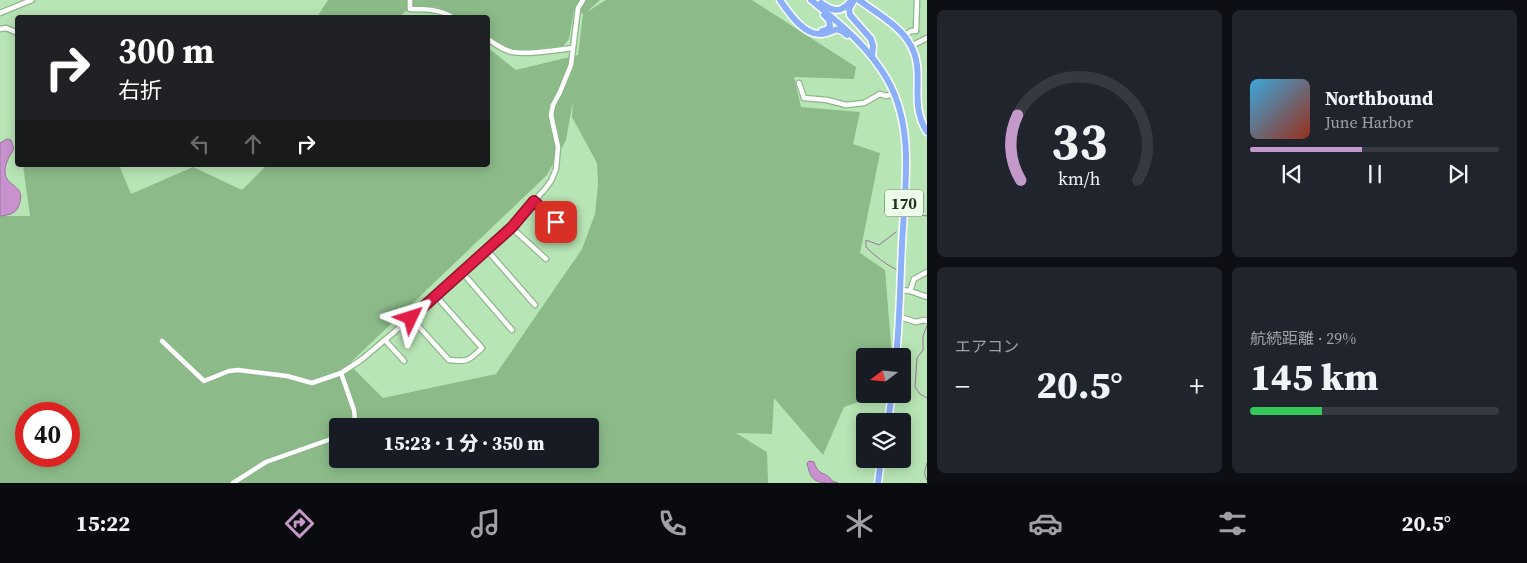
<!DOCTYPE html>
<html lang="ja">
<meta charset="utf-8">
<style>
:root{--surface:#171b24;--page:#20242c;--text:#f1f3f6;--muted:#9ea1a6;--line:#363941;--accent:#c399ca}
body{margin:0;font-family:"Source Serif 4","Noto Sans JP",serif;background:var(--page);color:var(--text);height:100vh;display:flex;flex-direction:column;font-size:19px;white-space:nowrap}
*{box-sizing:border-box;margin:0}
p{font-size:16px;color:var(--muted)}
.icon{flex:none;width:28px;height:28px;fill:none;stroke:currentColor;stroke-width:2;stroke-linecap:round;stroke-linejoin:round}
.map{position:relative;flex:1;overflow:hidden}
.side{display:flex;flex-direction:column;gap:10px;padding:10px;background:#0d0f14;width:600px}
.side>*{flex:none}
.banner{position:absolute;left:15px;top:15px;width:475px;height:152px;border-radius:5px;box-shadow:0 2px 12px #0003;background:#202124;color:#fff;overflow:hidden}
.needle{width:32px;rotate:254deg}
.fabs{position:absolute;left:856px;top:348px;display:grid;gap:10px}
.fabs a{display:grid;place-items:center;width:55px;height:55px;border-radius:5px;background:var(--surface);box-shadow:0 2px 12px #0003;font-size:25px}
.speed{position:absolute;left:15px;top:402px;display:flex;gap:10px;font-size:25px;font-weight:700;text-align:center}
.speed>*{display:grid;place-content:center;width:65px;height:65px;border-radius:50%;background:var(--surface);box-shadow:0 2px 12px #0003;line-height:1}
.speed .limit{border:8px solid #d22;background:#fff;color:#111}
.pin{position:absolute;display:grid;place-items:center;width:42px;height:42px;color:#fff;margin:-21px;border-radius:10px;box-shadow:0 2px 8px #0006}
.me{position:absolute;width:55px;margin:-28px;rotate:49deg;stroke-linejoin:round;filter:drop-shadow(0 0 4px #0008)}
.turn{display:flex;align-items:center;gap:18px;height:105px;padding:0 20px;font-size:22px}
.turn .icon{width:65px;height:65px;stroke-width:2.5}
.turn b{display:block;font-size:35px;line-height:42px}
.lanes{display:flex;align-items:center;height:48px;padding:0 20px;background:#0003;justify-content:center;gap:25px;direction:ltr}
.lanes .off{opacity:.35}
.big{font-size:38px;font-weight:800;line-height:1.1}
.side .tile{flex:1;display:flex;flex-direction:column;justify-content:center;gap:8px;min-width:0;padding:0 18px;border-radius:8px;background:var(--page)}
.side .dial{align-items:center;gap:0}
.dial svg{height:130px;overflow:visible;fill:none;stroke:var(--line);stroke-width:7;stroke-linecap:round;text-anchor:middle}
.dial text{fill:var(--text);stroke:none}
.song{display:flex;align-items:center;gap:15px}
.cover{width:60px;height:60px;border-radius:8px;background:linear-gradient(135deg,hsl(200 70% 55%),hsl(10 70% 35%))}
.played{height:5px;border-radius:2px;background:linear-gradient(90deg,var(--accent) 45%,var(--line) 45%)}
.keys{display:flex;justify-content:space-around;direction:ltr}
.heat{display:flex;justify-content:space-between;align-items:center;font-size:28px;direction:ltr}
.charge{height:8px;border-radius:4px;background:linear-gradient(90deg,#34c759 29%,var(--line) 0)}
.side .tiles{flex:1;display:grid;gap:10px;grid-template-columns:repeat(2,1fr)}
.trip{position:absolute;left:329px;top:418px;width:270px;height:50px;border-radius:5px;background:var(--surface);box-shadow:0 2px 12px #0003;font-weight:800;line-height:50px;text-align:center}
.dock{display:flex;height:80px;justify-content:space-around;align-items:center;background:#090b0e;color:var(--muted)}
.dock .icon{width:35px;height:35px}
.dock .active{color:var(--accent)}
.dock b{font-size:22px;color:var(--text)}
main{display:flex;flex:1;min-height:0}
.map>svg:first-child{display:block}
</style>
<main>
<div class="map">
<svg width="927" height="483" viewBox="0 0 927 483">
<rect width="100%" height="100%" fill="#b8e5b5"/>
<!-- green -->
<path fill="#8cbb89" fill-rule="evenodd" d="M328,0H600L587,12L606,0H752L856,67L854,79L794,77L801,107L860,112L853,144L880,153L860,253L885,270L892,356L862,354L864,400L844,407L823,455L774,398L772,434L736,433L767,452L768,483H0V216H30L23,165H119L131,194L193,167L242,190L267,165H488V48L516,70L578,55L583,14L574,10L569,39L563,46L519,51L505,48L488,37V18L457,17L437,7L412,6L399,17H317ZM573,101L572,117L597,163L598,184L595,214L582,249L496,374L383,398L349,364L547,175L566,140ZM26,414H69V456H26ZM338,426H590V459H338Z"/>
<!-- water -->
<g fill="#c992cf" stroke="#96759a">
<path d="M7,139L11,140L14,149C10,155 5,163 5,171C5,188 27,184 19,205C16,214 9,215 0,216V143Z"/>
<path d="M809,461L814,462C819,478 826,470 832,481L838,483C816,483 811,483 807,463Z"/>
</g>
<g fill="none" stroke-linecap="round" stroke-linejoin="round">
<!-- stream -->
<g stroke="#96759a" stroke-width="1">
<path d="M912,214L927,216"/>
<path d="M896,232L879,245L866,240V247C875,256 885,264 897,270"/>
<path d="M927,326L923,336V350L917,358L915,387L920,394L927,398"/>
<path d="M927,463C925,470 923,474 927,480"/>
</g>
<!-- minor casing -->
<g stroke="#8cb789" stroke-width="7">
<g id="minor">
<path d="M410,0V9C426,9 440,9 454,18"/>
<path d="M0,13L32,0"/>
<path d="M0,29L6,28L18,33"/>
<path d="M904,36L911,31H916L917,0"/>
<path d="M488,39C495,44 503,50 512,52C530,55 555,50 573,48"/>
<path d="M911,46L927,38"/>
<path d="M799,83L804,98L827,100L846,105L864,103L880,94L886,96L894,94"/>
<path d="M535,201L567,232"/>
<path d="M511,227L546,259"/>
<path d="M487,250L535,305"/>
<path d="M462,272L512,330"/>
<path d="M901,290L910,291L927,297"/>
<path d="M910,291L914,279L927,272"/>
<path d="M900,317L916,322L924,320L927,321"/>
<path d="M411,318L449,360C469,362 468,361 482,348L436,296"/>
<path d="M385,340L404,361"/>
<path d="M162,341L204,381L229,371L238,370L287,376L312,383L341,373L361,360L411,318L511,227L545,189L551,181L556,169L558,147L551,115L553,105L560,92L571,65L578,8L583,0"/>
<path d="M341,373L354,410L355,421L350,426"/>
<path d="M233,483L266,462L331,439L338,435"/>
</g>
</g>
<!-- highway casing -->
<g stroke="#fff" stroke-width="9">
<g id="highway">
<path d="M780,0C789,13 804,36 822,34C835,33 834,24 847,35"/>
<path d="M811,0C840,24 868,46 887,79C916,129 904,191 902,246C900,283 900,320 896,356"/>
<path d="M854,0L849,9L850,15L871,39L873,46L872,57"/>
<path d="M859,0C876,13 901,26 911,46C926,73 908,103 927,132"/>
<path d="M821,3C833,12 841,13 851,1"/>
<path d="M822,31L828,29L830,26L829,20L824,15"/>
<path d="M888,421L892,394"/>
<path d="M878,483L881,459"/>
</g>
</g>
<!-- minor -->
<use href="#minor" stroke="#fff" stroke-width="4.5"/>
<!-- highway -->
<use href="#highway" stroke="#8cb0f8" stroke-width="6"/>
</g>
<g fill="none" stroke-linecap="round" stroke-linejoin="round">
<!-- route casing -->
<g stroke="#92132f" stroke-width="12">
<path id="route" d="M411,318L512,227L534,201L556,222"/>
</g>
<!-- route -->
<use href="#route" stroke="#e11d48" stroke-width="9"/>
</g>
<g text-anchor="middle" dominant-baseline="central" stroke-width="5" stroke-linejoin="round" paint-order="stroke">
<!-- shield labels -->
<rect fill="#ecfeea" stroke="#5c6e5c" stroke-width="1" x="885" y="189.5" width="38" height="27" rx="4"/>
<g font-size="16" font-weight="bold" fill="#1f311f">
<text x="904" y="203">170</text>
</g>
</g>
</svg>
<div class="fabs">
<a><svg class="needle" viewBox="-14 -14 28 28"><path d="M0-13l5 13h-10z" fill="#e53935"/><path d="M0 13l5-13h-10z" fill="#9ea1a6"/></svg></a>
<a><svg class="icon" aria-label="layers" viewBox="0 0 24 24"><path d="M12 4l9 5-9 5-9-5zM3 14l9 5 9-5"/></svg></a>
</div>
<div class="speed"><div class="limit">40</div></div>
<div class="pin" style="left:556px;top:222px;background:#d93025"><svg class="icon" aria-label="arrive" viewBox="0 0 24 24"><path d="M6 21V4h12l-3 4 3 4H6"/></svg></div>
<svg class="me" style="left:411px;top:318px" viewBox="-20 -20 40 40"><path d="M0-17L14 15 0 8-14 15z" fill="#e11d48" stroke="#fff" stroke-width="4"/></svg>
<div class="trip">15:23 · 1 分 · 350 m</div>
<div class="banner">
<div class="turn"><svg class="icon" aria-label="right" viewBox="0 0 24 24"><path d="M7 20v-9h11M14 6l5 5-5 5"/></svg><div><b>300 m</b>右折</div></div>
<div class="lanes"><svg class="icon off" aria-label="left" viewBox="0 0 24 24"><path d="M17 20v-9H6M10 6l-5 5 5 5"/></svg><svg class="icon off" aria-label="ahead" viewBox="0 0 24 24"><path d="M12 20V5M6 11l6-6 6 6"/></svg><svg class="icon" aria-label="right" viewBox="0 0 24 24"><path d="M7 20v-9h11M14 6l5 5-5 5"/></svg></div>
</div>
</div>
<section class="side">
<div class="tiles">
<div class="tile dial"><svg viewBox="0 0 100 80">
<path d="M14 69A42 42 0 1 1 86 69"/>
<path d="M14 69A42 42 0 0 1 12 29" stroke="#c399ca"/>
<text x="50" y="56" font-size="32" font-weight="700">33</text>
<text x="50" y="72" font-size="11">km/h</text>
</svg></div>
<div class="tile">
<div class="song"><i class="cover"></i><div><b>Northbound</b><p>June Harbor</p></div></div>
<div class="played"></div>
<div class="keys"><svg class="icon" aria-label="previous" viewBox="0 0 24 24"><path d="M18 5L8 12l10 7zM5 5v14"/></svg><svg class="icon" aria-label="pause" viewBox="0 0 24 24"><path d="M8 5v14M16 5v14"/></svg><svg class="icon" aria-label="next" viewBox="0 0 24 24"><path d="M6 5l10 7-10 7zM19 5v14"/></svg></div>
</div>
<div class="tile"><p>エアコン</p>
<div class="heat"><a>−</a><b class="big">20.5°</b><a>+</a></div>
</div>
<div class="tile"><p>航続距離 · 29%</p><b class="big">145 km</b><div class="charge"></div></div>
</div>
</section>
</main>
<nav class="dock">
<b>15:22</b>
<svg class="icon active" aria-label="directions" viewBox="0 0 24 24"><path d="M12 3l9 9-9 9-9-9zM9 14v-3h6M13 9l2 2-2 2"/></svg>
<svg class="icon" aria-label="music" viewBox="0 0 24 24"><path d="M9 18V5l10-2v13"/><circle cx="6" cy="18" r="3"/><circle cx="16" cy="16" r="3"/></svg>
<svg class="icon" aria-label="phone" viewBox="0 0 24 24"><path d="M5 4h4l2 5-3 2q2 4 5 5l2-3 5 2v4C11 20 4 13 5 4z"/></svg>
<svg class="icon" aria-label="climate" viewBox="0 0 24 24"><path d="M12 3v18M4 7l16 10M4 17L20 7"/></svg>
<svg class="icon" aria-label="car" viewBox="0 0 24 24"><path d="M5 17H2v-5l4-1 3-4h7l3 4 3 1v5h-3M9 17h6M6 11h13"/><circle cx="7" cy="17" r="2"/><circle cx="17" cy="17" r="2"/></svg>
<svg class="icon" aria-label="filters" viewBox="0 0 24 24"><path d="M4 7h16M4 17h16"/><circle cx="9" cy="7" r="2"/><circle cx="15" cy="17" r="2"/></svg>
<b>20.5°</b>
</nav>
